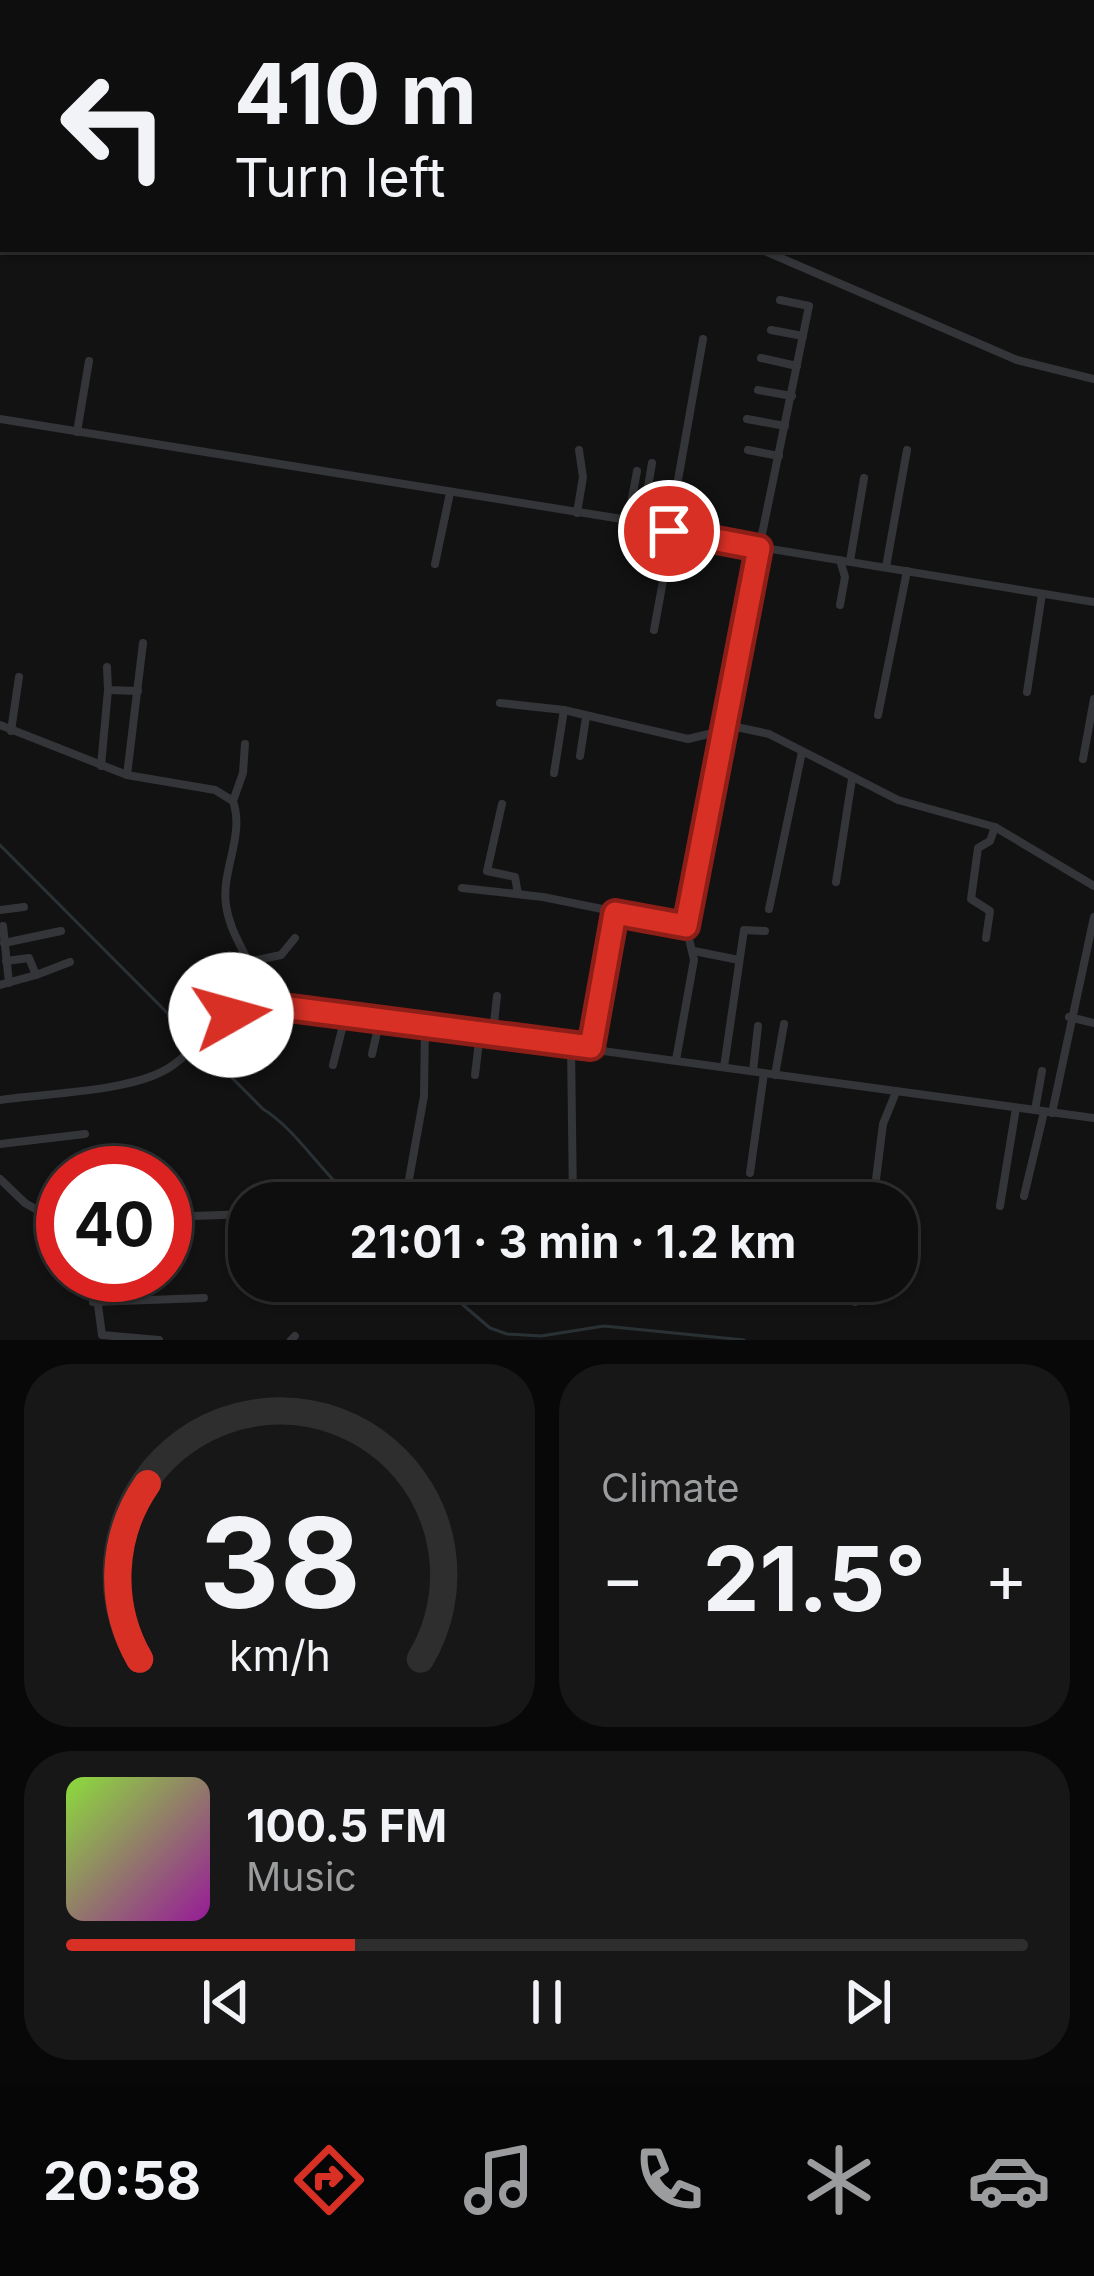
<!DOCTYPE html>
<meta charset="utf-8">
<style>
:root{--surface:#0e0e0e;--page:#171717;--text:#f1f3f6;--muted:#9b9c9e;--line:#2e2e2e;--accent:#d93025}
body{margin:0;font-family:Inter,sans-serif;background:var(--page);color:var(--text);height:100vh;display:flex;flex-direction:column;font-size:45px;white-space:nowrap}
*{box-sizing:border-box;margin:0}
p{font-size:39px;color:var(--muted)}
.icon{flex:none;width:66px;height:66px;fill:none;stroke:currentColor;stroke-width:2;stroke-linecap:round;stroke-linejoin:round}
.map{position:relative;height:1340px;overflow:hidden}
.drawer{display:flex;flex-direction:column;gap:24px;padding:24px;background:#080808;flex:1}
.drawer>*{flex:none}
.hud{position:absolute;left:0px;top:0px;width:1095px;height:252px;box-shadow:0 3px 9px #0004,0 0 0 3px var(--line);background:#0e0e0e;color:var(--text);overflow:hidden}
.speed{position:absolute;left:36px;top:1146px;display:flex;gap:24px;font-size:60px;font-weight:700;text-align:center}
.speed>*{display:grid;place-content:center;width:156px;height:156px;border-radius:50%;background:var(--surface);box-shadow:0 3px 9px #0004,0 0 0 3px var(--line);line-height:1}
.speed .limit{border:18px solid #d22;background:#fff;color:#111}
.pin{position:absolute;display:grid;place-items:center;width:102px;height:102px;color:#fff;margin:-51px;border:6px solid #fff;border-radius:50%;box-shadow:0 3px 12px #0007}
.me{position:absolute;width:132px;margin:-66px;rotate:83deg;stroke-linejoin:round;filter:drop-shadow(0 0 9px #0008)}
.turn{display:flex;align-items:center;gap:42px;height:252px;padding:0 36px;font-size:54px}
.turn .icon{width:156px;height:156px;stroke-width:2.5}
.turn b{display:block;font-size:84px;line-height:102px}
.big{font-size:90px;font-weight:700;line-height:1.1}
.drawer .tile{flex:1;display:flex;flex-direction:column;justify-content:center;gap:18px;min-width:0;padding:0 42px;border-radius:48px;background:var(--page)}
.drawer .dial{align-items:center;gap:0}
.dial svg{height:312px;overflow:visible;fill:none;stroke:var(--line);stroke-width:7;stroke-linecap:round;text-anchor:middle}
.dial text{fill:var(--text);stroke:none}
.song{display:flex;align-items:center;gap:36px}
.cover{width:144px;height:144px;border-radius:18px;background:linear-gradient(135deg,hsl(90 70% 55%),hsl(300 70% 35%))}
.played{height:12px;border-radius:6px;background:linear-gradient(90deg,var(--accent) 30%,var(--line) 30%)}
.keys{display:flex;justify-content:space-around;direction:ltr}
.heat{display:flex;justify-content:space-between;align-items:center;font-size:66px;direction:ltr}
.drawer .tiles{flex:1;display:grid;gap:24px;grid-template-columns:1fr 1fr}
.tile:last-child{grid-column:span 2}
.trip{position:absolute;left:228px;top:1182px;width:690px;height:120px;border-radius:48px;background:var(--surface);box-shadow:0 3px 9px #0004,0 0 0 3px var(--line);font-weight:700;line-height:120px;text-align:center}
.dock{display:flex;height:192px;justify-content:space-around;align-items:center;background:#060606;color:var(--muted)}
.dock .icon{width:84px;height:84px}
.dock .selected{color:var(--accent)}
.dock b{font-size:54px;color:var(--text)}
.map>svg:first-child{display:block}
</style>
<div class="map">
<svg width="1094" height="1340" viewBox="0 0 1094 1340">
<rect width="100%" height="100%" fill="#121213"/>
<!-- water -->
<path fill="#2a3135" d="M486,0H708L477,3Z"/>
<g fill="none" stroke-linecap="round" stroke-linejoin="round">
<!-- stream -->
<g stroke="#2a3135" stroke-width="3">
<path d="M0,845L263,1109C297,1130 321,1173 357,1203"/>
<path d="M435,1281L490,1328L507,1334L541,1336L604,1326L744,1340"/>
</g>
<!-- minor -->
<g stroke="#343538" stroke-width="8">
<path d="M238,0L243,3"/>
<path d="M394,3L400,0"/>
<path d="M0,110L3,112"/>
<path d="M760,249L1017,360L1094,379"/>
<path d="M771,330L803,336"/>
<path d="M761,358L797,366"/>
<path d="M758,390L792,396"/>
<path d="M0,419L628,520L759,547L1094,602"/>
<path d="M747,419L785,426"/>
<path d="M77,432L89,361"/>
<path d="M748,450L779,456"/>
<path d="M577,513L583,477L579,450"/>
<path d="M628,520L637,471"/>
<path d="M642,523L652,463"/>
<path d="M669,531L703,339"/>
<path d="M840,560L845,577L840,605"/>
<path d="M850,561L864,478"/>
<path d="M435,564L450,493"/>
<path d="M886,567L907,450"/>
<path d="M654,630L672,532"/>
<path d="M107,667L108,690L138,691"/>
<path d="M1027,692L1042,594"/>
<path d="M500,703L564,710L688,739L721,731"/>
<path d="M878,715L907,571"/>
<path d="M722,724L769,734L898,800L995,827L1094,886"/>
<path d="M0,725L127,775L215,790L233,801C245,836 221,870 226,905C231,942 259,965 259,1004"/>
<path d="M11,731L19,677"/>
<path d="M580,756L586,717"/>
<path d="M1083,759L1094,699"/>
<path d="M101,766L108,690"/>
<path d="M554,773L564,710"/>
<path d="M127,775L143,643"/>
<path d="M233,801L243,773L245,744"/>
<path d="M502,804L487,871L515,877L518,894"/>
<path d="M836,882L852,779"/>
<path d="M462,888L543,897L686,926"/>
<path d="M769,909L802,752"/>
<path d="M0,910L24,907"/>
<path d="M3,926L9,983"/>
<path d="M986,938L990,911L971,899L978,848L990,841L995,827"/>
<path d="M4,943L61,931"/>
<path d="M694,951L739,960"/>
<path d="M6,961L29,958L36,975L70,962"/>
<path d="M252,961L281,955L295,938"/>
<path d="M0,985L36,975"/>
<path d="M497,996L494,1023L512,1029L518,1039"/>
<path d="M1069,1017L1094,1023"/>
<path d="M571,1045L573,1203"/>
<path d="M591,1047L615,913"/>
<path d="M372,1054L380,1019"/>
<path d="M676,1060L694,960L686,926L714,767L809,306L780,300"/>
<path d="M333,1065L346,1013"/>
<path d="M724,1067L744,930L765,931"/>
<path d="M753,1071L758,1026"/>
<path d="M475,1075L480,1033"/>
<path d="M775,1075L784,1024"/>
<path d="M0,1100C47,1093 128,1092 167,1069C200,1049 219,1011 259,1004L1094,1118"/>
<path d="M1035,1110L1042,1071"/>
<path d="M1052,1113L1094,917"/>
<path d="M0,1144L85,1134"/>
<path d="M750,1173L764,1073"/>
<path d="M0,1179L25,1203L63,1225"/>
<path d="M406,1196L424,1096L425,1026"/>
<path d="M1024,1196L1044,1112"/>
<path d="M873,1203L883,1124L896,1092"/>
<path d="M1000,1206L1016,1108"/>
<path d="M165,1217L249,1214"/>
<path d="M897,1231L899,1252"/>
<path d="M165,1260L174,1259"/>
<path d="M94,1275L102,1335L159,1340"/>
<path d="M570,1291L571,1281"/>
<path d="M93,1302L204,1298"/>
<path d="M855,1302L859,1281"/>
<path d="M291,1340L295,1336"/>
</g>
</g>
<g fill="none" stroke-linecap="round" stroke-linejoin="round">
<!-- route casing -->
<g stroke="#8d1f18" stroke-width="30">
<path id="route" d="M231,1015L259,1004L591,1047L615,913L686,926L759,548L669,531"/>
</g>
<!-- route -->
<use href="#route" stroke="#d93025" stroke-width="21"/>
</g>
</svg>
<div class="speed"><div class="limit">40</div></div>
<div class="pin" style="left:669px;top:531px;background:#d93025"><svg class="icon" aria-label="arrive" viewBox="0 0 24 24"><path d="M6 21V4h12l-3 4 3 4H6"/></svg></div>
<svg class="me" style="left:231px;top:1015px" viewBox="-20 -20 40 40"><circle r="19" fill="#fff"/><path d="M0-13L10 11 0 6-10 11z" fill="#d93025"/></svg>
<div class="trip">21:01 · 3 min · 1.2 km</div>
<div class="hud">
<div class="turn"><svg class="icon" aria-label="left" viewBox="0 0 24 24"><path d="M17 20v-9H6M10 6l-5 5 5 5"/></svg><div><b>410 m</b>Turn left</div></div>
</div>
</div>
<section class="drawer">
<div class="tiles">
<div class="tile dial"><svg viewBox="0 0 100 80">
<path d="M14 69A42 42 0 1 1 86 69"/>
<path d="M14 69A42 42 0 0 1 16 24" stroke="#d93025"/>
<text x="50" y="56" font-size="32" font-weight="700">38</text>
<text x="50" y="72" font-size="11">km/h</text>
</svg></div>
<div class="tile"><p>Climate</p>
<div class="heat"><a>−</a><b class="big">21.5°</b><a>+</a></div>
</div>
<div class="tile">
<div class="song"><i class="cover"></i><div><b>100.5 FM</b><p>Music</p></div></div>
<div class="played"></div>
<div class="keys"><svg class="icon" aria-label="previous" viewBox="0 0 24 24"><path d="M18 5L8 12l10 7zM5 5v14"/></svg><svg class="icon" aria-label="pause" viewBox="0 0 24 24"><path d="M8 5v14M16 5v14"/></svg><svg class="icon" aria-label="next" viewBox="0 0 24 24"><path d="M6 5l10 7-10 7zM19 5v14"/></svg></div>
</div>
</div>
</section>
<nav class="dock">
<b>20:58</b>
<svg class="icon selected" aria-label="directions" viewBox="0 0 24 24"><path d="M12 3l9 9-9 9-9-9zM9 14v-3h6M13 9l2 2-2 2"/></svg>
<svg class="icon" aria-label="music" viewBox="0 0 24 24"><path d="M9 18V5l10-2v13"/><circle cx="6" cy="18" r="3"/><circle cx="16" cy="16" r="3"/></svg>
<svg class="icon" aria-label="phone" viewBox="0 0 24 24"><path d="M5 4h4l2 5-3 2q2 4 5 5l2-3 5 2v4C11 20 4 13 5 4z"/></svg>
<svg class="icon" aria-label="climate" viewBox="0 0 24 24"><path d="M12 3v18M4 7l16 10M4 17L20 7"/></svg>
<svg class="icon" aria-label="car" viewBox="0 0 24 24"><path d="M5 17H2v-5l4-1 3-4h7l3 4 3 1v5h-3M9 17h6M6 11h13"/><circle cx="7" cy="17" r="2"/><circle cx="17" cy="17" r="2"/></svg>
</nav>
